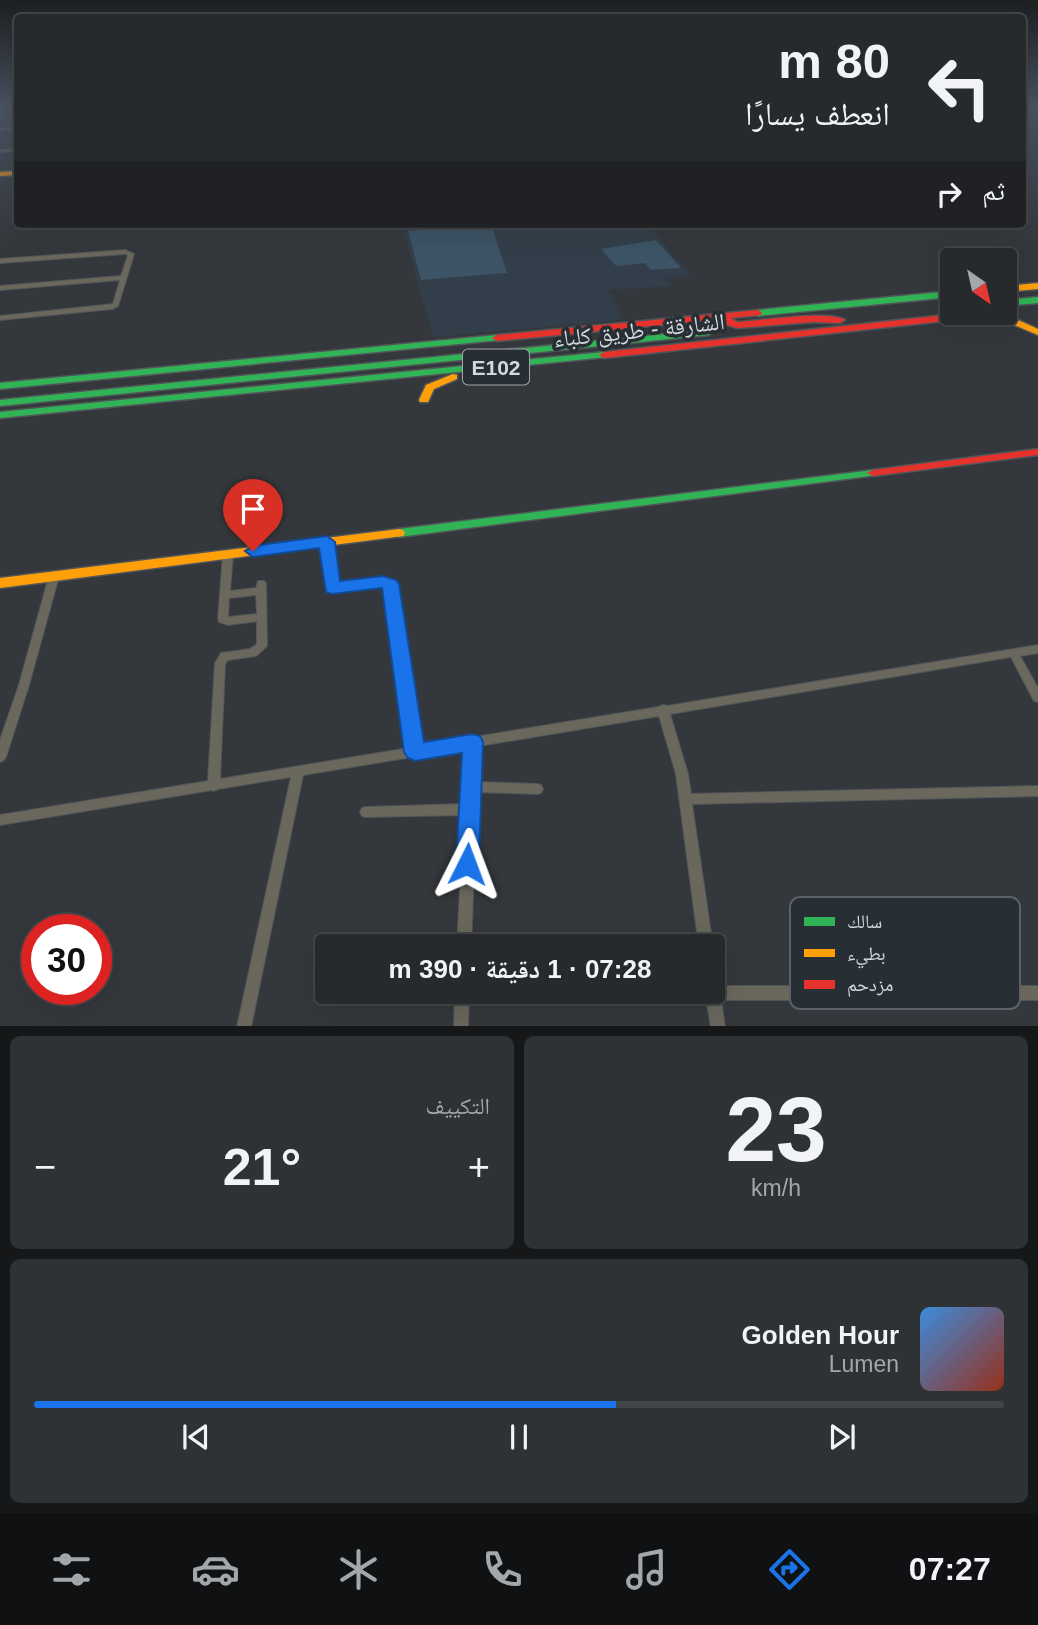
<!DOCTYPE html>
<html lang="ar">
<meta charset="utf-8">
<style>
:root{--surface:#272a2d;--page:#2f3235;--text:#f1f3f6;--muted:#a4a7aa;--line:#434649;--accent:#1a73e8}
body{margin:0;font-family:Arial,"Noto Naskh Arabic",sans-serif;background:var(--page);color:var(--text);direction:rtl;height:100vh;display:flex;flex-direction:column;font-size:26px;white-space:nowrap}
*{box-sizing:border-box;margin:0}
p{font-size:23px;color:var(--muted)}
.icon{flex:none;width:38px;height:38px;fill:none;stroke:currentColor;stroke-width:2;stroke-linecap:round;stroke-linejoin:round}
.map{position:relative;height:1026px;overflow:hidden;direction:ltr}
.side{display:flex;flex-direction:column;gap:10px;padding:10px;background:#151719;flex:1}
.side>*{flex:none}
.hud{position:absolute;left:14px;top:14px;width:1012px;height:214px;border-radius:7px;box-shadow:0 7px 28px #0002,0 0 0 2px var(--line);direction:rtl;background:#272a2d;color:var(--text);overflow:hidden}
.needle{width:46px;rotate:146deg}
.fabs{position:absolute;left:940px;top:248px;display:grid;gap:14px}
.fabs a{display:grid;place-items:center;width:77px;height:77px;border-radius:7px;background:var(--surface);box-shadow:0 7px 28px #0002,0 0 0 2px var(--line);font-size:35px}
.speed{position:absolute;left:21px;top:914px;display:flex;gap:14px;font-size:35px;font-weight:700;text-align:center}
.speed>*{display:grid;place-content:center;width:91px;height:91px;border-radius:50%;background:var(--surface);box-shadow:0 7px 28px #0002,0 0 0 2px var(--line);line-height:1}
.speed .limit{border:10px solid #d22;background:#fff;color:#111}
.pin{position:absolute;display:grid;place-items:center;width:60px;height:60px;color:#fff;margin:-72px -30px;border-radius:50% 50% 50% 0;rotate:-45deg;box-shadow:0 0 7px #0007}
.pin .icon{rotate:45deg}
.me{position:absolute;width:77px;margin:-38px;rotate:3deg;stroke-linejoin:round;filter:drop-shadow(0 0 5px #0008)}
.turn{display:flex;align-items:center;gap:24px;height:147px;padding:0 21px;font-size:32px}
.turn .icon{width:91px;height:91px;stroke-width:2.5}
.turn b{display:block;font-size:49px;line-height:60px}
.then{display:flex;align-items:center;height:66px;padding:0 21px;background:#0003;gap:14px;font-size:26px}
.big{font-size:52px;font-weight:700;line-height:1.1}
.side .widget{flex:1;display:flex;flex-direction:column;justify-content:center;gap:10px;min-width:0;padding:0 24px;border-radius:10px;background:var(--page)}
.side .dial{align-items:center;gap:0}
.dial b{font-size:91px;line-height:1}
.song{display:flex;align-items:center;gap:21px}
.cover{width:84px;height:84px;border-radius:10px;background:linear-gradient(135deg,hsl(210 70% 55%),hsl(10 70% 35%))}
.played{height:7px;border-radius:4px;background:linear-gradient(90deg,var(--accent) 60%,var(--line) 60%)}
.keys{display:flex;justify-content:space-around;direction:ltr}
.heat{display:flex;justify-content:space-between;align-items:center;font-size:38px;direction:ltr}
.side .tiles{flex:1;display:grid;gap:10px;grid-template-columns:1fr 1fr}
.widget:last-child{grid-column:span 2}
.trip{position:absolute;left:315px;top:934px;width:410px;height:70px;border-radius:7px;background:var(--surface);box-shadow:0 7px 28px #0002,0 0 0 2px var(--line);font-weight:700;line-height:70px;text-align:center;direction:rtl}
.tab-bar{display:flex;height:112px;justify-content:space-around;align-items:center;background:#101112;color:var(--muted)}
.tab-bar .icon{width:49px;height:49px}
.tab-bar .on{color:var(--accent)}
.tab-bar b{font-size:32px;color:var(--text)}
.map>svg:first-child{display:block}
</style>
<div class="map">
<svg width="1038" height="1027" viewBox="0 0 1038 1027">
<rect width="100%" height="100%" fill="#34383c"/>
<!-- built -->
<path fill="#323e49" d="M476,224H648L691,276L666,278L671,286L608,290L623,320L433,337L403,229Z"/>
<!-- green -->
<g fill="#3c5466">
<path d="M491,224L507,273L421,280L408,231Z"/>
<path d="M656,240L681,268L651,270L645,263L616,266L601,249Z"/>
</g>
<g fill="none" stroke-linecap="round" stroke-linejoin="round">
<!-- street casing -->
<g stroke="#515558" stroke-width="2">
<g id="street">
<path d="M18,107V109L0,111V109Z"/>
<path d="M18,127V129L0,130V128Z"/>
<path d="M18,149V151L0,152V150Z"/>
<path d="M125,250L134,254L118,306L112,309L0,320V316L113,304L120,280L0,290V286L121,276L128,255L125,254L0,263V259Z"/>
<path d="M327,539L332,542L336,584L383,579L393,582L395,584L420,746L658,707L663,705L667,706L1038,645V653L1020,656L1038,688V702L1034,701L1011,657L670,714L688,774L691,794L1038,786V796L692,804L713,947L712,949V947H699L676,774L659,716L479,746L477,782L537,784L541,785L543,789L541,793L537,794L477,792L471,947H457L464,815L366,817L362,816L360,812L362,808L366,807L464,804L467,748L303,775L251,1027H237L291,777L218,789L214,791L212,790L0,825V815L208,781L215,663L221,653L250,649L257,644V621L228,625L219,622L218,619L223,554L228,551L233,554L230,591L256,588L258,581H264L266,583L267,646L256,656L228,660L225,664L220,779L409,748L386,586L332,591L329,590L327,588L322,542ZM256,595L257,614L228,617L229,598Z"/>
<path d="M54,573L57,574L59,576L29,685L6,757L4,760L0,762V740L19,685L49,576L51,574Z"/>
<path d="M712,984L717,986H1038V1000H721L725,1027H711L705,993L712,992Z"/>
<path d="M455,992H469L468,1027H454Z"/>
</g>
</g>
<!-- fast casing -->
<g stroke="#515558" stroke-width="3">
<g id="fast">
<path d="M952,291V297L758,316L754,313L758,310Z"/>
<path d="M1038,297V303L1004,306V300Z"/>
<path d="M706,330L711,333L709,335L0,406V400Z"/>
<path d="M497,335L502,338L500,340L0,389V383Z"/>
<path d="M604,352L607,353V357L0,418V412Z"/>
<path d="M873,470L879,473L877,475L399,537L393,533L399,529Z"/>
</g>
</g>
<!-- slow casing -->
<g stroke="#515558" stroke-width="3">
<g id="slow">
<path d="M18,171V175L0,176V172Z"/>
<path d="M1038,283V289L1004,292V286Z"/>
<path d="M980,314L1014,318L1038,329V335L1012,324L977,319L975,317Z"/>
<path d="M453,374L457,375V379L434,389L428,402H420L419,400L426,385Z"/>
<path d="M399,529L403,530L405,533L403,536L0,588V578Z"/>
</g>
</g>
<!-- jam casing -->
<g stroke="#515558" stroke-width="3">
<g id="jam">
<path d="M1038,107V111L1022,112V108Z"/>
<path d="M758,310L762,313L761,315L731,318L737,322C759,321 828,310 845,320L840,323L814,322L737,328L727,325L722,319L497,341L492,338L497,335Z"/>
<path d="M964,313H995L991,316L604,358L599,355L604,352Z"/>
<path d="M1038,449V455L873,476L867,473L873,470Z"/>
</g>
</g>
<!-- street -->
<use href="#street" fill="#6a685d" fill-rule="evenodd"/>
<!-- fast -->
<use href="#fast" fill="#30b455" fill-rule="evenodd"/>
<!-- slow -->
<use href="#slow" fill="#ff9f0a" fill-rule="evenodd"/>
<!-- jam -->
<use href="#jam" fill="#e5322d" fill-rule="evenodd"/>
</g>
<!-- sky -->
<linearGradient id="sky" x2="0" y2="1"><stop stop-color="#1d1f21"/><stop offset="0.43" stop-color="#4a5361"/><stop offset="1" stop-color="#4a5361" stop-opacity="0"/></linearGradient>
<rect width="1038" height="250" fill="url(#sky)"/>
<!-- route -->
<path fill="#1a73e8" stroke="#114b97" stroke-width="2" d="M327,536L335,542L340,581L383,576L396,580L399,584L424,742L472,734L480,736L483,742L479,864L476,872L467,875L459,872L456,864L462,753L415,761L408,758L404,752L382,588L332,594L326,592L319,548L253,557L245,551L253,546Z"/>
<g text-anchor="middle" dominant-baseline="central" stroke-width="7" stroke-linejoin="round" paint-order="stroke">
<!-- shield labels -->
<rect fill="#272f35" stroke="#9fa5ab" stroke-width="2" x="463" y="349.5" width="66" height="35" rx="5"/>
<g font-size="21" font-weight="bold" fill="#d3d8dd">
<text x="496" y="367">E102</text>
</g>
<!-- street labels -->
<g font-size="23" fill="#d3d8dd" stroke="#272f35">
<text transform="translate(639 330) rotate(-6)">الشارقة - طريق كلباء</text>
</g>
</g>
<!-- legend -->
<rect x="790" y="897" width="230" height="112" rx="10" fill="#272f35" stroke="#5b6267" stroke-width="2"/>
<rect x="804" y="917" width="31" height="9" fill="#30b455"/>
<rect x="804" y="949" width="31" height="8" fill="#ff9f0a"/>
<rect x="804" y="980" width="31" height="9" fill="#e5322d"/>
<g font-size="19" fill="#d3d8dd">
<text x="847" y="928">سالك</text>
<text x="847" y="960">بطيء</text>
<text x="847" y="991">مزدحم</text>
</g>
</svg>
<div class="fabs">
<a><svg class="needle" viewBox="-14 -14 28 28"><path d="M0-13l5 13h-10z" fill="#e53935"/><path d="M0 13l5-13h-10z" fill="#a4a7aa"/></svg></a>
</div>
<div class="speed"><div class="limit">30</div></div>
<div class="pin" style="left:253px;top:551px;background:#d93025"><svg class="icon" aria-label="arrive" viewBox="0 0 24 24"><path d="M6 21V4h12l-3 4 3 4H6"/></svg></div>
<svg class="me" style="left:467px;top:864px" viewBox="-20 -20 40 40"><path d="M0-17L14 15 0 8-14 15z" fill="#1a73e8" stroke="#fff" stroke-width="4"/></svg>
<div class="trip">07:28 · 1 دقيقة · 390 m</div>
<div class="hud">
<div class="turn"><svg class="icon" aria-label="left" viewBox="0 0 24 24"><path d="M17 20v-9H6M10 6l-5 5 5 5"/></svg><div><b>80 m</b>انعطف يسارًا</div></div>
<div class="then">ثم<svg class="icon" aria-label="right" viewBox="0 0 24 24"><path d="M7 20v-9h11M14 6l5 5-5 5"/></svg></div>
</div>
</div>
<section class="side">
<div class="tiles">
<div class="widget dial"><b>23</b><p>km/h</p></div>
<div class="widget"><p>التكييف</p>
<div class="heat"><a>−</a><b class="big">21°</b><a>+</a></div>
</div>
<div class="widget">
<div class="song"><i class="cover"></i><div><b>Golden Hour</b><p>Lumen</p></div></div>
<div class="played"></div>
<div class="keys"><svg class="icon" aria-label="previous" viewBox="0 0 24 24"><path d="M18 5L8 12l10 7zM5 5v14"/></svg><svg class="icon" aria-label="pause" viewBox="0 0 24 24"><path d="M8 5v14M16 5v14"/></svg><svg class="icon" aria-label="next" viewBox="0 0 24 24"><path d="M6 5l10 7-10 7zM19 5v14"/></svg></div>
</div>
</div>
</section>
<nav class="tab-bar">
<b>07:27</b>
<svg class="icon on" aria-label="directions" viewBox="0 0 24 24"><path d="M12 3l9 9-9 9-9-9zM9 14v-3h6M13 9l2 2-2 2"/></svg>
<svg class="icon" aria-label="music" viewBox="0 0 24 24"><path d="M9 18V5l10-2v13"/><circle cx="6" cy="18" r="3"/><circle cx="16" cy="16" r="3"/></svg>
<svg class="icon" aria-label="phone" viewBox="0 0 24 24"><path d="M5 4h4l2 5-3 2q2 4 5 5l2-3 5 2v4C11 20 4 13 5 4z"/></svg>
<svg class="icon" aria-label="climate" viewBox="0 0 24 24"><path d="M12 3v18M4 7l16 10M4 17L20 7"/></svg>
<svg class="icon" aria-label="car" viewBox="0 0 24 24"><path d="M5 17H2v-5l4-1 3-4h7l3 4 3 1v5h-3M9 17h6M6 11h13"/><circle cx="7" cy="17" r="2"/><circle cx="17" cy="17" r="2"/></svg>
<svg class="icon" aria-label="filters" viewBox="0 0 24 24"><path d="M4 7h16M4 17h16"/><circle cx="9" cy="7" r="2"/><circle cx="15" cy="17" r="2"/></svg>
</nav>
